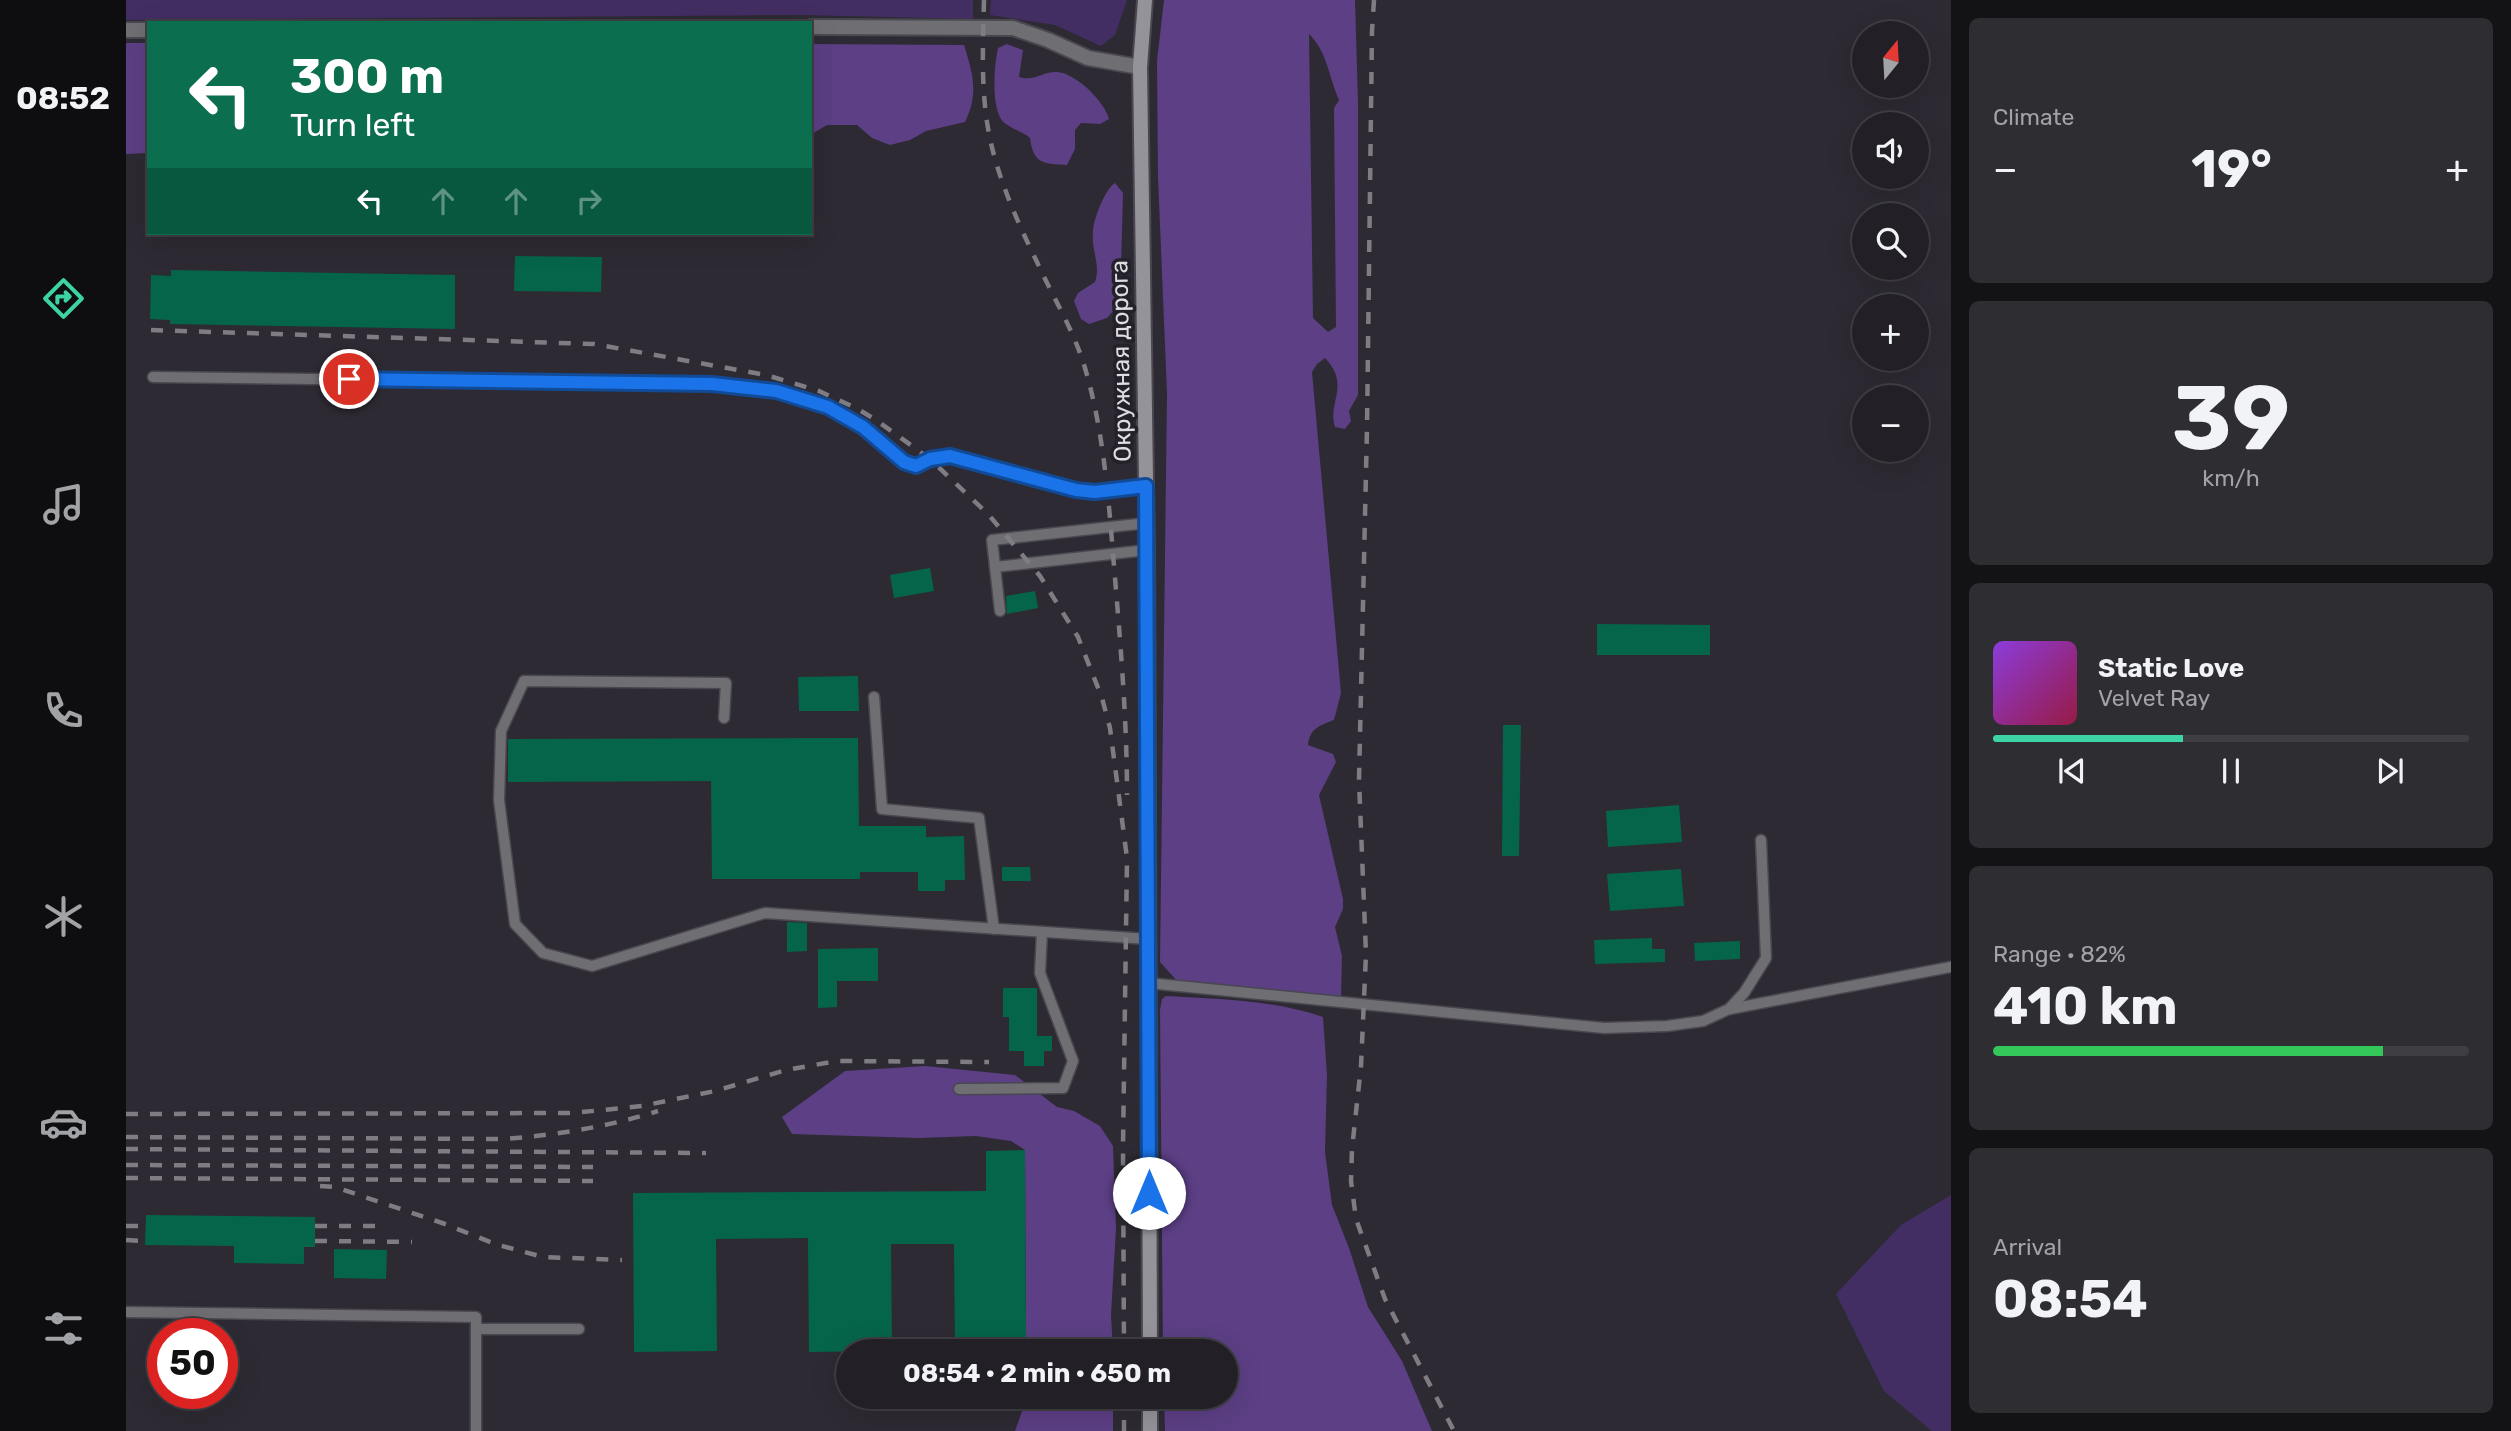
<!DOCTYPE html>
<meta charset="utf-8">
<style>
:root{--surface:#222026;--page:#2e2d32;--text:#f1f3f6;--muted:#a2a3a7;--line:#3f3e43;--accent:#3cd4a4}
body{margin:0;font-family:Rubik,sans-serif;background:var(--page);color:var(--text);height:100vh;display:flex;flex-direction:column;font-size:26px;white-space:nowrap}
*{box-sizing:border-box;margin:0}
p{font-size:23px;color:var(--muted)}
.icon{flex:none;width:38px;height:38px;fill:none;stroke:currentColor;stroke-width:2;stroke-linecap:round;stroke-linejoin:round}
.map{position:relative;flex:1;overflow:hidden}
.drawer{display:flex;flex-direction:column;gap:18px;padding:18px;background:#131215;width:560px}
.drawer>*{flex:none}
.hud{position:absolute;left:21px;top:21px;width:665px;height:214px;border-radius:0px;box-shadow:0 7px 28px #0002,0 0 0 2px var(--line);background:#0b6e4f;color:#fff;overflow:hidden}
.needle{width:46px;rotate:18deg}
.fabs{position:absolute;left:1726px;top:21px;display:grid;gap:14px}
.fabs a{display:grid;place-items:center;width:77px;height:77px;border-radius:50%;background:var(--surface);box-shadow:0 7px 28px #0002,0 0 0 2px var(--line);font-size:35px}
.speed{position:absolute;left:21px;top:1318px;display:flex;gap:14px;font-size:35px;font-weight:700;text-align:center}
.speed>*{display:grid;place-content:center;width:91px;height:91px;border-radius:50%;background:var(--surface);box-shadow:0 7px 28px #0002,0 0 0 2px var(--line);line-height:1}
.speed .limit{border:10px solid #d22;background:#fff;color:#111}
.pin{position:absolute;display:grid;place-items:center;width:60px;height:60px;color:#fff;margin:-30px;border:4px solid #fff;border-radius:50%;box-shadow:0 2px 7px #0007}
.me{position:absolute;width:77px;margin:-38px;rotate:0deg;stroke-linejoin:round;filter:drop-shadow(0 0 5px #0008)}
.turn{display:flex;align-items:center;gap:24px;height:147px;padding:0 28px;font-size:32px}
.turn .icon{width:91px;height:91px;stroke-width:2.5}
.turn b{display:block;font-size:49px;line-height:60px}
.lanes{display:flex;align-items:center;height:66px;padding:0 28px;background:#0003;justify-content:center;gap:35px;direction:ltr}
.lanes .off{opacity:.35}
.big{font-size:52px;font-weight:700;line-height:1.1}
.drawer .widget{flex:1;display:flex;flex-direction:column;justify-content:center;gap:10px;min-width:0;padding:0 24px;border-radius:10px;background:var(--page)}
.drawer .dial{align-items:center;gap:0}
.dial b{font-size:91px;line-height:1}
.song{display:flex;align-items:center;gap:21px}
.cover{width:84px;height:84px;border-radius:10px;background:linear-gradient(135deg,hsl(270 70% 55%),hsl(340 70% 35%))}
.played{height:7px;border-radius:4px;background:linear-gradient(90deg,var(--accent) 40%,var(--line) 40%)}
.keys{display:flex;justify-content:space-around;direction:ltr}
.heat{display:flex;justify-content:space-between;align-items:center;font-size:38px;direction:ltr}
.charge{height:10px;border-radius:5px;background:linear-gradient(90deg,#34c759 82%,var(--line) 0)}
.trip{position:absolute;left:710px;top:1339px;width:402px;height:70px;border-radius:35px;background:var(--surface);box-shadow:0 7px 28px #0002,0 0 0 2px var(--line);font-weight:700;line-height:70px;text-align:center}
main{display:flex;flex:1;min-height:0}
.tab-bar{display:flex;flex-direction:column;width:126px;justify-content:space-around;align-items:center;background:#0e0d0f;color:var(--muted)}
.tab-bar .icon{width:49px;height:49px}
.tab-bar .current{color:var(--accent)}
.tab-bar b{font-size:32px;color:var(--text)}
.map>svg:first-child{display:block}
</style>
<main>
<nav class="tab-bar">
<b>08:52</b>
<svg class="icon current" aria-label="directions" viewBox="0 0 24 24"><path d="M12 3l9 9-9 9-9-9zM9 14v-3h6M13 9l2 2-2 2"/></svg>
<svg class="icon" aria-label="music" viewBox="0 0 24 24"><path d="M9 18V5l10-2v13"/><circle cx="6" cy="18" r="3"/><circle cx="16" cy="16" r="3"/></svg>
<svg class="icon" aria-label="phone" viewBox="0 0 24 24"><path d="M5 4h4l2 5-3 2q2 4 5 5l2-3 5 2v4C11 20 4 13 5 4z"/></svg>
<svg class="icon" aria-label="climate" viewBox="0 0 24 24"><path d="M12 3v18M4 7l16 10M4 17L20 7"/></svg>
<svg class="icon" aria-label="car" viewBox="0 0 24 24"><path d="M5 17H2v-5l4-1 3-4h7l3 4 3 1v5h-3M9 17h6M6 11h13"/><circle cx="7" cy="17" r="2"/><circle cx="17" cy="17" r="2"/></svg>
<svg class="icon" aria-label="filters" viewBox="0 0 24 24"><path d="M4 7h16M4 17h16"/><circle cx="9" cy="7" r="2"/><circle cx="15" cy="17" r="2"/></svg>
</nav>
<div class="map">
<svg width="1825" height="1431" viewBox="0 0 1825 1431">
<rect width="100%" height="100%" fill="#2d2a33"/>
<!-- green -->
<g fill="#432e63">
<path d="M0,0H847V19L676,15L0,20Z"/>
<path d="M865,0H1001L989,35L975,46L929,25L864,15Z"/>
<path d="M1825,1195V1431H1806L1758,1391L1710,1294L1775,1225Z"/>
</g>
<!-- forest -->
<g fill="#5c3f85" fill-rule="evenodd">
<path d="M1038,0H1229L1232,103V395L1223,411L1225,421L1219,429L1209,427C1201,403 1225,385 1199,358L1191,364L1186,372L1215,693L1208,720C1193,726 1184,728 1182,745L1207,754L1210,762L1193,795L1217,899V909L1209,927L1216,956L1215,998L1052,982L1034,962L1041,393L1032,177L1031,61ZM1183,34C1202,53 1202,75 1213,100L1208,108L1210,327L1202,332L1187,318Z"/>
<path d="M0,43H23V153L0,154Z"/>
<path d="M684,44L838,45C847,74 853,94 839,122L800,131L784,140L764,145L746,138L731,125H701L684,135Z"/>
<path d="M881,44L897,50L893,77C908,82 917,71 931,72C950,73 979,102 983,119L974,124L955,123L949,130V149L941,165C918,164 907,164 904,138C896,131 888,130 880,124C864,114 868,65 872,48Z"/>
<path d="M989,183L997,193L994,303L981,318L963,324L955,319L948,301L952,293L969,282C975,265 965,250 967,232C967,220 979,189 989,183Z"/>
<path d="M1040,996C1093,999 1147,1000 1197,1017L1201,1075L1199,1152L1206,1205L1223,1248L1242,1307L1276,1361L1306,1431H1039L1038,1397L1101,1396V1351H1037L1034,1010L1036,999Z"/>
<path d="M799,1066L889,1075L931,1107L948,1111L974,1126L987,1146L990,1228L985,1315L987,1351H905L900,1346L899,1150L885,1141L850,1136L793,1138L666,1134L656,1117L719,1071Z"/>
<path d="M901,1397H987V1431H889Z"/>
</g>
<!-- building -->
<g fill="#05654b">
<path d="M389,256L476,257L475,292L388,291Z"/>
<path d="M45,270L329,275V329L44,324V320L24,319L25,275L45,276Z"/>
<path d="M804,568L808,591L768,598L764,575Z"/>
<path d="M909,591L912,608L881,614L880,596Z"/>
<path d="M1471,624L1584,625V655H1471Z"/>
<path d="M732,676L733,711H673L672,677Z"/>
<path d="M1377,725H1395L1393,856H1376Z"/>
<path d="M732,738L733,826H800V837L838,836L839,880H819V891H792V872H734V879H586L585,781L382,782V739Z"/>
<path d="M1553,805L1556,842L1482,847L1480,811Z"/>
<path d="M876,867H904L905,881H876Z"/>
<path d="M1555,869L1558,906L1484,911L1481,874Z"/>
<path d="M661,922L681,923V951L661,952Z"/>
<path d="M1526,938V949H1539V962L1469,964L1468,940Z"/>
<path d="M1614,941V959L1569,961L1568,943Z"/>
<path d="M752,948V981H711V1007L692,1008V949Z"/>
<path d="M877,988H911V1036H926V1051H918V1066H898V1051H883V1017H877Z"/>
<path d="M899,1150L900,1346H829L828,1244H765L766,1351L683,1352L682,1238L590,1239L591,1351L508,1352L507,1193L860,1191V1151Z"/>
<path d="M20,1215L189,1217V1247H178V1264L108,1263V1246L19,1245Z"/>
<path d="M208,1249L261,1250L260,1279L208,1278Z"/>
</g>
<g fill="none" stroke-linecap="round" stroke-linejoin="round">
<!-- lane casing -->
<g stroke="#49474f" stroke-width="13">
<g id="lane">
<path d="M27,377L586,384C639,389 693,395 738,427C756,440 769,459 790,466L804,459L824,456L950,490L969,492L1020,486"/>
<path d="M869,567L1021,550"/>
<path d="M874,611L866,540L1021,523"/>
<path d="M748,697L756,809L853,818L868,929"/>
<path d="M598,718L600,683L398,681L375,731L373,800L389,924L417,953L466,966L639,913L1022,939"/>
<path d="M1022,983L1478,1028L1541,1026L1577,1021L1603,1009L1618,993L1640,958L1635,840"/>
<path d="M1604,1009L1825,967"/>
<path d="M833,1089L937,1088L947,1061L914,973L916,932"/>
<path d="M0,1312L350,1317V1431"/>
<path d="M350,1329H453"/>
</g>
</g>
<!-- street casing -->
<g stroke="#49474f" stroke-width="18">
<g id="street">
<path d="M684,27L887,28L922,40L962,58L1014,67"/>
<path d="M0,30H23"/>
</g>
</g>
<!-- secondary casing -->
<g stroke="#49474f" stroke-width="18">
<g id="secondary">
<path d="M1019,0L1014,67L1021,550L1024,1351"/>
<path d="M1024,1396V1431"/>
</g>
</g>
<!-- lane -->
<use href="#lane" stroke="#6f6e72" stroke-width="10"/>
<!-- street -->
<use href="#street" stroke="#6f6e72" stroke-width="14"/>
<!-- secondary -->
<use href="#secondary" stroke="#95939a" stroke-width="14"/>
<!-- rail -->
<g stroke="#7f7d84" stroke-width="4.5" stroke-dasharray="12 12" stroke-linecap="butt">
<path d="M858,0C857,41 855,82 861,122C868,170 890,219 911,262C927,297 948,331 959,368C979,436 983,507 989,578C995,650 1001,723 1001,795"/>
<path d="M1248,0L1246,31L1241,428L1233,780L1240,954L1235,1066L1226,1149L1225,1181L1230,1219L1259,1299L1328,1431"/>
<path d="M25,330L468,344L640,375L693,391L730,408L750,420L804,459L862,514L914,576L952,637L976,698L984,728L1001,858L997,1146L998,1351"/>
<path d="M0,1114L447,1113L516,1106L589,1091L660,1070L711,1061L863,1062"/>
<path d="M0,1137L377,1139C431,1135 481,1127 532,1111"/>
<path d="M0,1149L580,1153"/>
<path d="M0,1165L467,1167"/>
<path d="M0,1178L467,1181"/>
<path d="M194,1186L209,1187L319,1224L369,1244L417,1257L496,1260"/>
<path d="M0,1226H20"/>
<path d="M189,1226H250"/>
<path d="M0,1240L19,1241"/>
<path d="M189,1241L286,1242"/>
<path d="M998,1396V1431"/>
</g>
</g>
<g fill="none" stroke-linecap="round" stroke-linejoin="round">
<!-- route casing -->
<g stroke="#114b97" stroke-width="18">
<path id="route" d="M223,379L586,384L650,391L702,407L737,427L778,462L790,466L804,459L824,456L950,490L969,492L1020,486L1023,1193"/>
</g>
<!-- route -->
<use href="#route" stroke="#1a73e8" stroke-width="12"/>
</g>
<g text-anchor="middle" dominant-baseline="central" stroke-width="7" stroke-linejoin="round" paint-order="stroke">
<!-- street labels -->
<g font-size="24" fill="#dfdde3" stroke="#232129">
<text transform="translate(995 361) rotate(-91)">Окружная дорога</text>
</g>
</g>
</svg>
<div class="fabs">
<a><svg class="needle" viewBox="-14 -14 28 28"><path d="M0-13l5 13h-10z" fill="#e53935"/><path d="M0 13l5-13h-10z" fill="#a2a3a7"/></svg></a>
<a><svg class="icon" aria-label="sound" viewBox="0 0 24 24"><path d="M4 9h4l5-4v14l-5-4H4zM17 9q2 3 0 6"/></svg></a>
<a><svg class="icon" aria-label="search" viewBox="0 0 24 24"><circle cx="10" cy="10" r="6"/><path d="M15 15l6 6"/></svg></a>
<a>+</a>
<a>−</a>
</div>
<div class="speed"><div class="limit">50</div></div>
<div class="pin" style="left:223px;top:379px;background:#d93025"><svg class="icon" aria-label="arrive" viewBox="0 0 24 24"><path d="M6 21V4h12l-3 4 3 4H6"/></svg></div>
<svg class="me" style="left:1023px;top:1193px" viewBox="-20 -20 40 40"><circle r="19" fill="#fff"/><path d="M0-13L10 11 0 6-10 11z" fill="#1a73e8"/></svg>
<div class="trip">08:54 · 2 min · 650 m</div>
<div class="hud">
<div class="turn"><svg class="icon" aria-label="left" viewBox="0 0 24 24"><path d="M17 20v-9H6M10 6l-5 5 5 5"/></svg><div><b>300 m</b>Turn left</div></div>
<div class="lanes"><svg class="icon" aria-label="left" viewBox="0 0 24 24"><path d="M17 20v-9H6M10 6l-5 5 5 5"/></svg><svg class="icon off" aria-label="ahead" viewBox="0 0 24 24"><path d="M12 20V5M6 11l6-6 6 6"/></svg><svg class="icon off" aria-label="ahead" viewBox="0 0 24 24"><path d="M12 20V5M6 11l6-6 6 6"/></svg><svg class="icon off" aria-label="right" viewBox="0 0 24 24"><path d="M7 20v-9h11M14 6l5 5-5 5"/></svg></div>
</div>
</div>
<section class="drawer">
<div class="widget"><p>Climate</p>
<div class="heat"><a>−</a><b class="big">19°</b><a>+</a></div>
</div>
<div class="widget dial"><b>39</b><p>km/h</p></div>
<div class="widget">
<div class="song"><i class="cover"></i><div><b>Static Love</b><p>Velvet Ray</p></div></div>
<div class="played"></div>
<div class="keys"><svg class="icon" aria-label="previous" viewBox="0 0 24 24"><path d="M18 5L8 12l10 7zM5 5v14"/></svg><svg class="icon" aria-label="pause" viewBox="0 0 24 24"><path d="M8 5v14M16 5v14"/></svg><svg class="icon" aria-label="next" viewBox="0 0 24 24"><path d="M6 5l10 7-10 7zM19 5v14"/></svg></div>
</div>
<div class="widget"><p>Range · 82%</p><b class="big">410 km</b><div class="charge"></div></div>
<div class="widget"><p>Arrival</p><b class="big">08:54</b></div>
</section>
</main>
